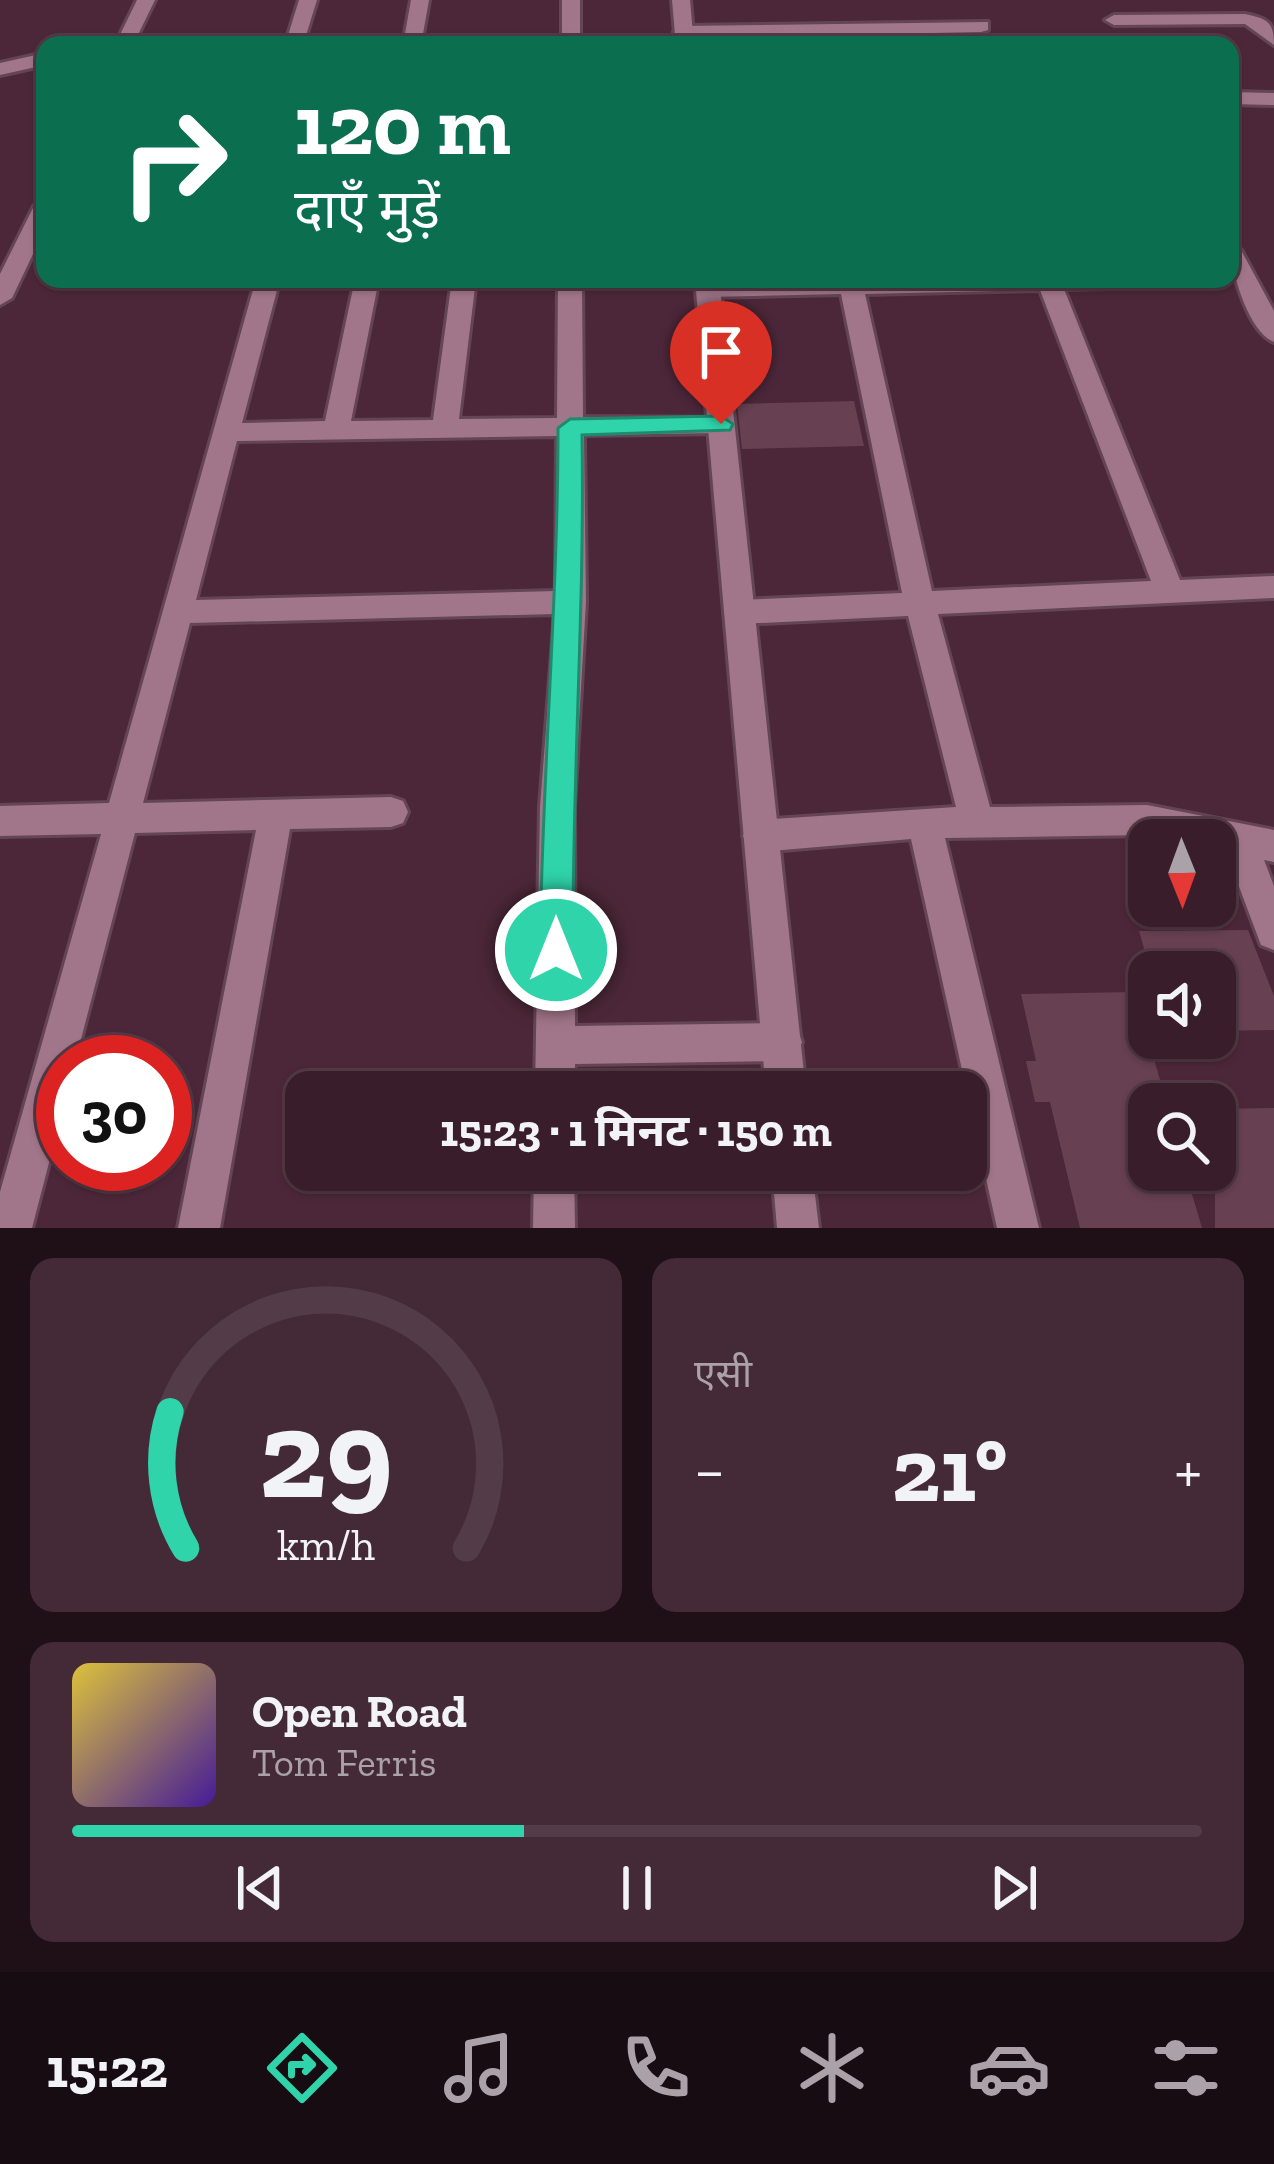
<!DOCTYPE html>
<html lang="hi">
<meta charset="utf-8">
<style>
:root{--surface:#391d2b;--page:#442a37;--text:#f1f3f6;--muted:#aba2a9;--line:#533b47;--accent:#2fd4aa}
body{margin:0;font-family:"Zilla Slab","Noto Sans Devanagari",serif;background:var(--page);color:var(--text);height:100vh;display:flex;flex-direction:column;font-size:45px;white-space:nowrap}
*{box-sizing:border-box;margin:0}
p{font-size:39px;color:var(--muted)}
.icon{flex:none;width:66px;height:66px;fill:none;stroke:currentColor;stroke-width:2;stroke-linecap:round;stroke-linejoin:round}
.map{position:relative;height:1228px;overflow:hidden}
.side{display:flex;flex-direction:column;gap:30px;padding:30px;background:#1f1018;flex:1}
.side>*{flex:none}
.guide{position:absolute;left:36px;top:36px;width:1203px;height:252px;border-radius:24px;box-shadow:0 3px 9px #0004,0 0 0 3px var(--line);background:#0b6e4f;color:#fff;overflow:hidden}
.needle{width:78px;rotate:179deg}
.buttons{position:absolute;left:1128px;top:819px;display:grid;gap:24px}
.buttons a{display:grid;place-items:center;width:108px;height:108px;border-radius:24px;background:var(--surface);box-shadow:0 3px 9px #0004,0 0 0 3px var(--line);font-size:60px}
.speed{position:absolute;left:36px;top:1035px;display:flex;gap:24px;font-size:60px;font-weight:700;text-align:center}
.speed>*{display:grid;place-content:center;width:156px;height:156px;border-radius:50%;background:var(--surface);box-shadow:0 3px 9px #0004,0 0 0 3px var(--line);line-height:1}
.speed .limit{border:18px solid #d22;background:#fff;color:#111}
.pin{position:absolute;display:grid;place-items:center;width:102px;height:102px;color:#fff;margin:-123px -51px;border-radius:50% 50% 50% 0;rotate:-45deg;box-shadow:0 0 12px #0007}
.pin .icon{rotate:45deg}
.me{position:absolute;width:132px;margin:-66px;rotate:0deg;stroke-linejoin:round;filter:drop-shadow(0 0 9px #0008)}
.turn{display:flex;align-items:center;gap:42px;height:252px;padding:0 60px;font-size:54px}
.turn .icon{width:156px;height:156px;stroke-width:2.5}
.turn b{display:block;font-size:84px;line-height:102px}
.big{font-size:90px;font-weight:700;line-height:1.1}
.side .tile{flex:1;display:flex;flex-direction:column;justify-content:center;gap:18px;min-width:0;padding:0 42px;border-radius:24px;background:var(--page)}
.side .dial{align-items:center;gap:0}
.dial svg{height:312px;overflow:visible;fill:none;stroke:var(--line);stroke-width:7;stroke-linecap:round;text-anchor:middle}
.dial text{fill:var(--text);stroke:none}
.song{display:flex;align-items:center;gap:36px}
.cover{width:144px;height:144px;border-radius:18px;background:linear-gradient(135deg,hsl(50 70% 55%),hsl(260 70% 35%))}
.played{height:12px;border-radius:6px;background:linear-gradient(90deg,var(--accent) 40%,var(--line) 40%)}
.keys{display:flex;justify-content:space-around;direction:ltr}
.heat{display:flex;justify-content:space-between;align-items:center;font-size:66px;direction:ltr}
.side .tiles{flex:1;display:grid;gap:30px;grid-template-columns:1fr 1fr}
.tile:last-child{grid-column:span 2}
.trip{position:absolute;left:285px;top:1071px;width:702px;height:120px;border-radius:24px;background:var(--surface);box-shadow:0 3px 9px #0004,0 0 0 3px var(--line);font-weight:700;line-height:120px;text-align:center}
.dock{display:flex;height:192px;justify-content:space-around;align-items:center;background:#170c11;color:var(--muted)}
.dock .icon{width:84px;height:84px}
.dock .on{color:var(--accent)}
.dock b{font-size:54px;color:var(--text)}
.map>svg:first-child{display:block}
</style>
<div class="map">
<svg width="1274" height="1228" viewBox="0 0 1274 1228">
<rect width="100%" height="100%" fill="#4c2739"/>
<!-- building -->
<g fill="#674052">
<path d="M854,401L864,446L742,449L737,404Z"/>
<path d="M1248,930L1274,996V1030L1215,1031V972H1151L1139,931Z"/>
<path d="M1134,992L1166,1100H1149V1170H1185L1202,1228H1080L1050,1102H1035L1026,1061H1036L1021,994Z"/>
<path d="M1274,1108V1228H1215V1109Z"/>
</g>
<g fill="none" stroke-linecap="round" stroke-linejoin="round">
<!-- minor casing -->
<g stroke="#644555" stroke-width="6">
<g id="minor">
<path d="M137,0H155L133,45H115Z"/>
<path d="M299,0H317L303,45H285Z"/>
<path d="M411,0H429L421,45H403Z"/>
<rect x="562" y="0" width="18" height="45"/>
<path d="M1245,14C1267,19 1274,21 1274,45L1245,24L1114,25L1105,20L1114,15Z"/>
<path d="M988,22V30L981,32L683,38L674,32L683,26Z"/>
<path d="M45,53V65L0,75V63Z"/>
<path d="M1230,92L1274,93V105L1230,104Z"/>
<path d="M45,199V229L12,298L0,305V274L34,206Z"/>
<path d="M1230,243L1241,250L1274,311V342C1248,332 1230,269 1230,243Z"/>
<path d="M256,279H280L242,423L325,421L355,279H379L351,421L433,420L452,279H476L459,419L557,418L558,279H582L583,417L730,418L734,424L721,433L584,435L586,602L574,807L575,1026L783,1023L797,1028L802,1042L797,1056L783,1061L575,1064V1092H535L540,807L555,614L190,623L143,803L391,797L403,801L408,812L403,823L391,827L290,829L220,1228H178L256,830L135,833L75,1062H63V1109L32,1228H0V1192L101,834L0,836V806L109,803ZM557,436L556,591L196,600L237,441Z"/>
<path d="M838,279H1214L1202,286L1064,289L1180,580L1274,576V598L938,614L990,807L1147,805L1274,830V862L1264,860L1274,886V950L1261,945L1226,852L1215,849V840L1147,835L945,838L1039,1228H997L911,839L760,852L748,847L743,836L748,825L760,820L956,807L908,616L739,624L728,620L724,612L728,604L739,600L902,593L841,294L708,297L696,290L708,283ZM1040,290L1151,581L932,591L865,294Z"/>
<path d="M534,1170H574L575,1228H533Z"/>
</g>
</g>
<!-- tertiary casing -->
<g stroke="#644555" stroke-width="6">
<g id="tertiary">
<path d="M672,0H690L694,45H676Z"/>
<path d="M695,279H719L806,1092H766Z"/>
<path d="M772,1170H812L819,1228H777Z"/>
</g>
</g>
<!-- minor -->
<use href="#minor" fill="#a2768a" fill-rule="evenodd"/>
<!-- tertiary -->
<use href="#tertiary" fill="#a2768a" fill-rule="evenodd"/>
</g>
<!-- route -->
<path fill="#2fd4aa" stroke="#1f8a6e" stroke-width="3" d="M721,416L733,424L730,430L582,435C585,607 572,778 573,950L568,961L556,966L544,961L540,950C542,775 558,602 558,428L570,419Z"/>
</svg>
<div class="buttons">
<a><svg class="needle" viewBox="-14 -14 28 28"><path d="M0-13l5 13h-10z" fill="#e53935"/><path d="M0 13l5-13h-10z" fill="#aba2a9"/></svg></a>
<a><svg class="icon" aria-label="sound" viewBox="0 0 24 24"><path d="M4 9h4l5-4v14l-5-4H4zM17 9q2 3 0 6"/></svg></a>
<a><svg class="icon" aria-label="search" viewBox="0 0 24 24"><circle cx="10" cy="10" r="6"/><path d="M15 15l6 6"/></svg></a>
</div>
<div class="speed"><div class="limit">30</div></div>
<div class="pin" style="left:721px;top:424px;background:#d93025"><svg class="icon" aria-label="arrive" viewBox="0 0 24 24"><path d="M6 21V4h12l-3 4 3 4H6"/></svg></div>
<svg class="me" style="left:556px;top:950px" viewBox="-20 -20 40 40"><circle r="17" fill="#2fd4aa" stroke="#fff" stroke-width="3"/><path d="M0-11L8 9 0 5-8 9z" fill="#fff"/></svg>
<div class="trip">15:23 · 1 मिनट · 150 m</div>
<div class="guide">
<div class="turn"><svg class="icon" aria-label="right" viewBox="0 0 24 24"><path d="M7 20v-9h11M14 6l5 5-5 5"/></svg><div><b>120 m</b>दाएँ मुड़ें</div></div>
</div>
</div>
<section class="side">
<div class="tiles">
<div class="tile dial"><svg viewBox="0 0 100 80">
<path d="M14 69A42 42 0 1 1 86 69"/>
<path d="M14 69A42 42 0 0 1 10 34" stroke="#2fd4aa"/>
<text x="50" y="56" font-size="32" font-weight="700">29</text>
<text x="50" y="72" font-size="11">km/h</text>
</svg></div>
<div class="tile"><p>एसी</p>
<div class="heat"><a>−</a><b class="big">21°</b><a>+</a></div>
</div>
<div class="tile">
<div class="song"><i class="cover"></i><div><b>Open Road</b><p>Tom Ferris</p></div></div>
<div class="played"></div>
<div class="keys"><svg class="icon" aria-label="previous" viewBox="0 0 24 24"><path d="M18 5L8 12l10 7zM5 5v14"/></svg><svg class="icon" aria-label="pause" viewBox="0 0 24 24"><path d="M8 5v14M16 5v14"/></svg><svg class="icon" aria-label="next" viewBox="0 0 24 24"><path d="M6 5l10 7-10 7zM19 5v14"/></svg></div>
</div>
</div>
</section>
<nav class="dock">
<b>15:22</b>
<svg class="icon on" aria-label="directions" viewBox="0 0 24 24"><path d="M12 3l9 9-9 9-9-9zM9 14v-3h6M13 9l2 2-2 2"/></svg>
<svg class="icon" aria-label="music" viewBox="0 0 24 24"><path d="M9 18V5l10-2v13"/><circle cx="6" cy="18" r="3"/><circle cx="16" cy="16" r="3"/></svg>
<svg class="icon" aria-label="phone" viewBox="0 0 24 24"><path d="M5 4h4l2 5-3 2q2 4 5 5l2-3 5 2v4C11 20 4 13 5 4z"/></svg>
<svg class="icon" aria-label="climate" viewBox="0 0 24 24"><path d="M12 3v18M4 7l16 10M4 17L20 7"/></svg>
<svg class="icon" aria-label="car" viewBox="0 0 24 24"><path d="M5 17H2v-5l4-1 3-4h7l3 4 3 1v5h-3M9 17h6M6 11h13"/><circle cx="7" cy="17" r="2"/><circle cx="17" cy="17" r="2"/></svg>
<svg class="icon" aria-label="filters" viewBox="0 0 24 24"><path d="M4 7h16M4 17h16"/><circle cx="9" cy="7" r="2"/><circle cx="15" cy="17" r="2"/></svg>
</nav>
